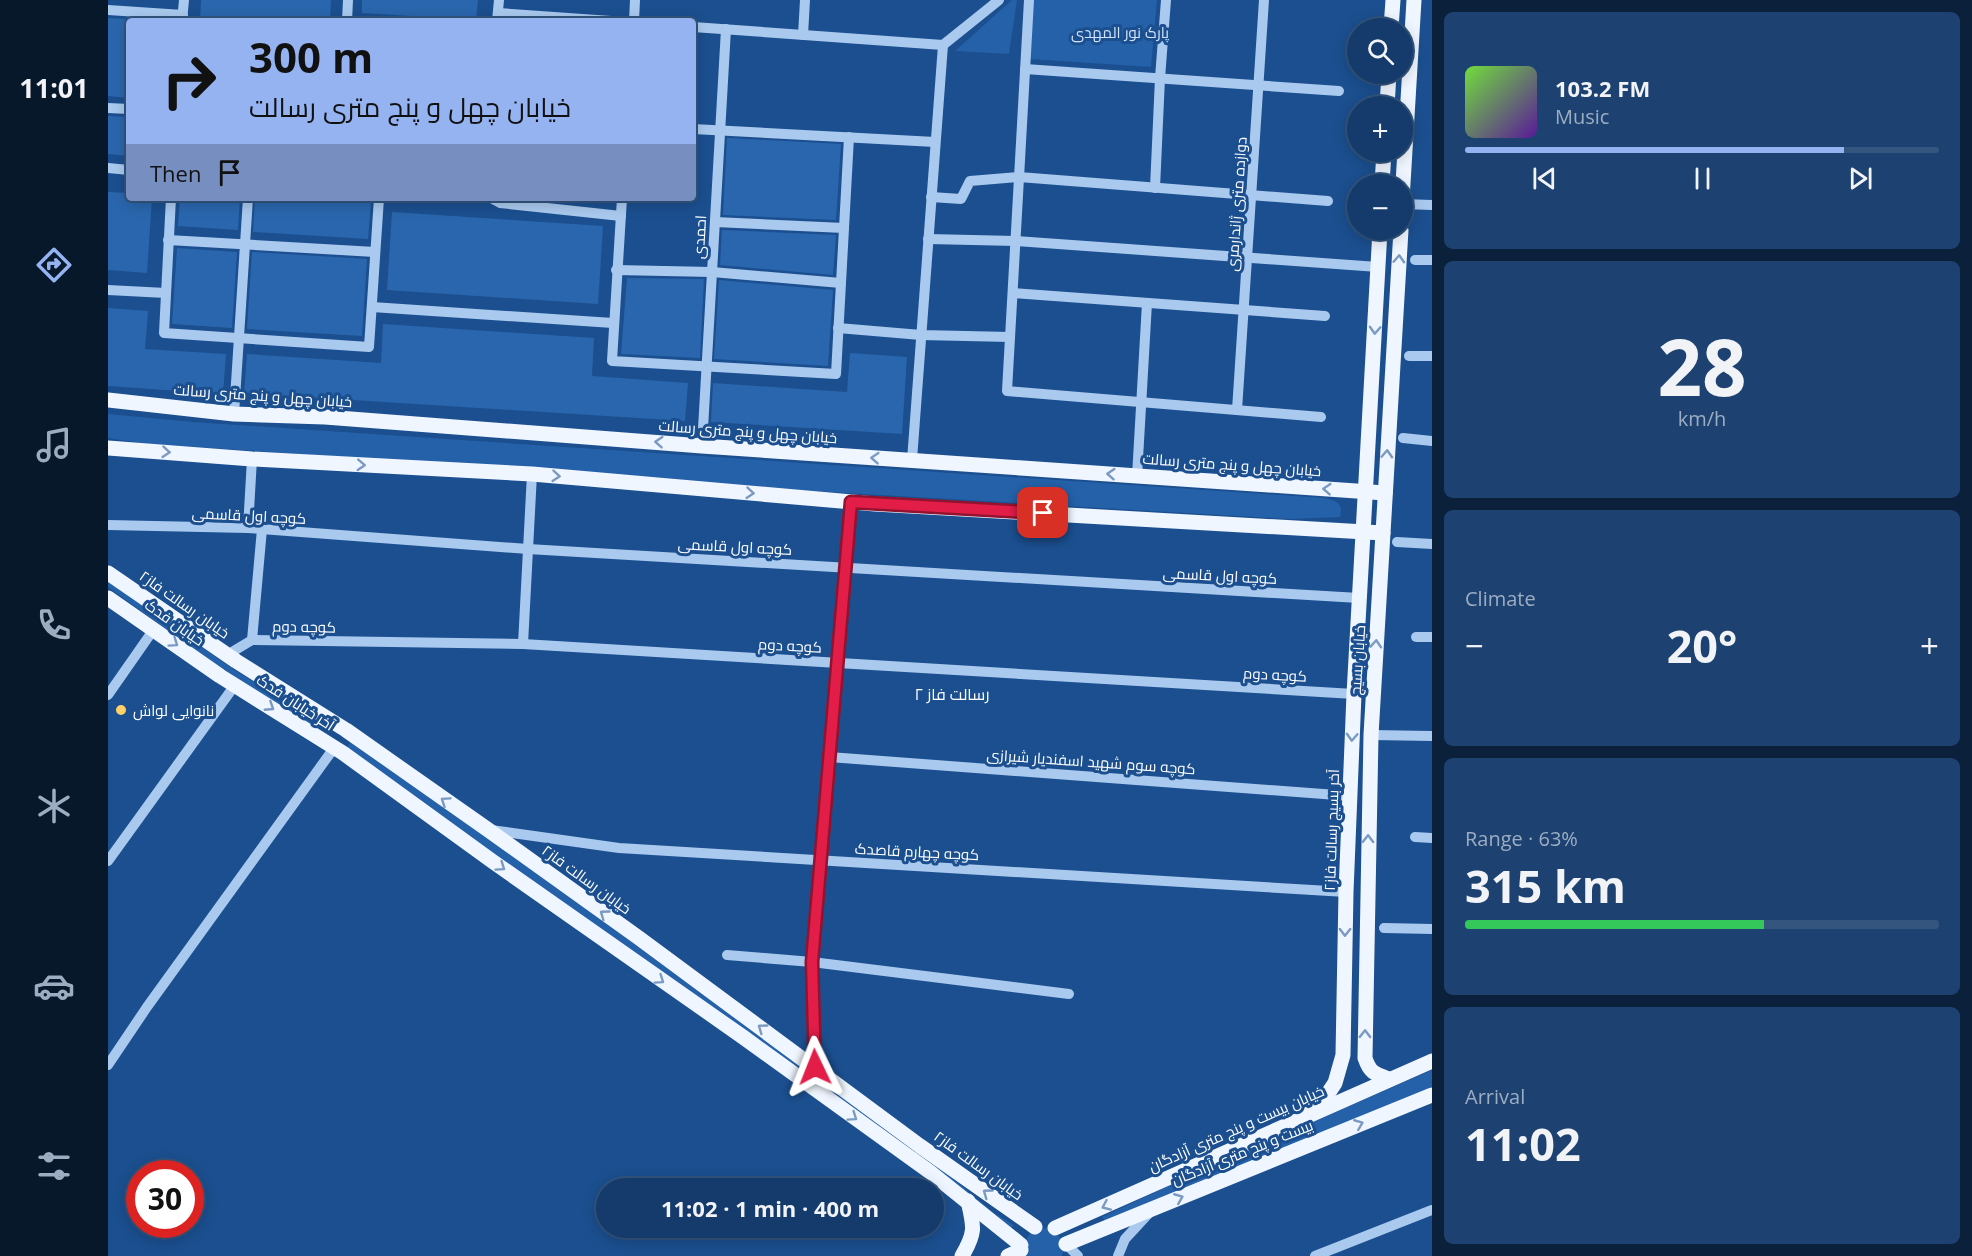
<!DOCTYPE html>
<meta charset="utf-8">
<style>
:root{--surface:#143b6b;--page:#1d4271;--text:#f1f3f6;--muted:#9dadc1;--line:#33557e;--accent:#95b2f1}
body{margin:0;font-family:"Open Sans",Cairo,sans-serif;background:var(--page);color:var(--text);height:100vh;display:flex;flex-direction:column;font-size:22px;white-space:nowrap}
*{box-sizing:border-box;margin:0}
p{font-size:20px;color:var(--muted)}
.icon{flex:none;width:33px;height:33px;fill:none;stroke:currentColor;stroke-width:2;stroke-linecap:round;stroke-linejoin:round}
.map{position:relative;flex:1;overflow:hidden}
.side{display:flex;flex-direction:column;gap:12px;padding:12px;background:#0b203b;width:540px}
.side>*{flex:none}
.guide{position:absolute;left:18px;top:18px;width:570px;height:183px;border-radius:6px;box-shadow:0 3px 15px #0003,0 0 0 2px var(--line);background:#95b2f1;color:#111;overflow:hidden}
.fabs{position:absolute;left:1239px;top:18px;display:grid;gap:12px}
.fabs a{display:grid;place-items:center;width:66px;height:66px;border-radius:50%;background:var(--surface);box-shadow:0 3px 15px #0003,0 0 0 2px var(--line);font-size:30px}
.speed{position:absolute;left:18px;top:1160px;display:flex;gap:12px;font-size:30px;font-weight:700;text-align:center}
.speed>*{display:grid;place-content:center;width:78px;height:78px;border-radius:50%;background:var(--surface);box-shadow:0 3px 15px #0003,0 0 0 2px var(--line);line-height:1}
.speed .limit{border:9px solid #d22;background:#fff;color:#111}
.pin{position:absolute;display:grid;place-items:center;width:51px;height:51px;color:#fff;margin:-26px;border-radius:12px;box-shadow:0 3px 9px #0006}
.me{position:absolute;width:66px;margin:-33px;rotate:358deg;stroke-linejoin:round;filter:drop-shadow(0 0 4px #0008)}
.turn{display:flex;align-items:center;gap:21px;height:126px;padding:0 24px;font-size:27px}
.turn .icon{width:78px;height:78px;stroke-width:2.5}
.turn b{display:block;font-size:42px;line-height:51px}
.then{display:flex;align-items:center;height:57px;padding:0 24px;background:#0003;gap:12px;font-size:22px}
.big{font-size:45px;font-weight:700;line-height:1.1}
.side .card{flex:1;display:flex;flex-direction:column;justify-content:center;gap:9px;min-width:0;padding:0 21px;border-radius:9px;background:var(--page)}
.side .dial{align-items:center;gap:0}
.dial b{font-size:78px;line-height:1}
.song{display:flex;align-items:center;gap:18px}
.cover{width:72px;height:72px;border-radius:9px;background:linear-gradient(135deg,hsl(100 70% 55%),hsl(270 70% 35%))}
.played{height:6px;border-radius:3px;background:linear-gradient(90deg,var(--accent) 80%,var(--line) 80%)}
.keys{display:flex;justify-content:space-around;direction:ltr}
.heat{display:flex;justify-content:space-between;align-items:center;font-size:33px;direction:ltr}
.charge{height:9px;border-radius:4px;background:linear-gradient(90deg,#34c759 63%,var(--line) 0)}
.trip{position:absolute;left:488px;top:1178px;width:348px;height:60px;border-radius:30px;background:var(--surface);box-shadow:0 3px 15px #0003,0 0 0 2px var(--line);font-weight:700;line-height:60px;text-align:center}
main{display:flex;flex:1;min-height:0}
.tabs{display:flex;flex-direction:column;width:108px;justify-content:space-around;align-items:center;background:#08182b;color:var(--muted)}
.tabs .icon{width:42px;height:42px}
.tabs .on{color:var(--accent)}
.tabs b{font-size:27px;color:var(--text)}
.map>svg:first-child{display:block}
</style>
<main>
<nav class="tabs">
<b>11:01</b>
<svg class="icon on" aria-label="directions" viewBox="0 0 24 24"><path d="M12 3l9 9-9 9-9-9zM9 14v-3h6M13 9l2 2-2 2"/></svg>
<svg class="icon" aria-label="music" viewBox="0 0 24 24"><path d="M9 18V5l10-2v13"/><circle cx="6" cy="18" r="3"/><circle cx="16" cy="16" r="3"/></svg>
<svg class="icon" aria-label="phone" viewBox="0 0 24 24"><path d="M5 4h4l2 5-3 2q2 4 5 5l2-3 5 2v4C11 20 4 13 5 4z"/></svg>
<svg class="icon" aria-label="climate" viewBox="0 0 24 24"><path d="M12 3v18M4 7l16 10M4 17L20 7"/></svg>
<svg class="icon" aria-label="car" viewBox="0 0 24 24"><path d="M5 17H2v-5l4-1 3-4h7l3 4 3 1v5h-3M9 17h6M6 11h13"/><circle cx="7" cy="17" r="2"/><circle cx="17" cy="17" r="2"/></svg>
<svg class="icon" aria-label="filters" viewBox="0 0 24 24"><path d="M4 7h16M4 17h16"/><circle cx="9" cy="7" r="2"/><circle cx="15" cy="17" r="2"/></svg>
</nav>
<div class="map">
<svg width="1324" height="1256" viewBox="0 0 1324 1256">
<rect width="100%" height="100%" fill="#1b4f8f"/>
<!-- green -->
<g fill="#2461a8">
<path d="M904,0H909L901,54L847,51Z"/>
<path d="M925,0H1049L1043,67L922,59Z"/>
<path d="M0,414L85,422L1216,498C1228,500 1236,504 1232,517L1180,519L636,487L559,478L40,444L0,438Z"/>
<path d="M0,581L125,669L202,717L208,724L205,727L97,657L0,587Z"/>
<path d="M243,742L466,898L812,1151L886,1213L906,1225L902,1230L237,749Z"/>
<path d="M1324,1070V1087L997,1221L994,1217L1088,1173Z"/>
<path d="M937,1228C951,1232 958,1242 954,1256H916C916,1240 919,1230 937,1228Z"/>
</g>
<!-- building -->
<g fill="#2a66ad">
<path d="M93,0H223L222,21H92Z"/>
<path d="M254,0H370L368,20L254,13Z"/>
<path d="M0,18L21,19V98L0,96Z"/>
<path d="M0,116L21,117V156L0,154Z"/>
<path d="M619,138L733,144L728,220L615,215Z"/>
<path d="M0,192L21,193V198H44L39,273L0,270Z"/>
<path d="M72,198H132L130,230L70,226Z"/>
<path d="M147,198H221L263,201L260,239L145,232Z"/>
<path d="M284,212L495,226L490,304L279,290Z"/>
<path d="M614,230L728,235L725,275L612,265Z"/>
<path d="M69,248L129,252L124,328L64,324Z"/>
<path d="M144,252L259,259L254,336L139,329Z"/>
<path d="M519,278L596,279L592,358L513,354Z"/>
<path d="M611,280L725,290L720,366L606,359Z"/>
<path d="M0,308L40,311L37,349L118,354L115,394L0,386Z"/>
<path d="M275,324L486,338L484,376L580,383L577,421L136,393L139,354L273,363Z"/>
<path d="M742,353L799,357L794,434L603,422L605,383L739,392Z"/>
</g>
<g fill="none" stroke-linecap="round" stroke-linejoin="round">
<!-- minor -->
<g stroke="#a9c9ee" stroke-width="10">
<path d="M921,0L899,391L1213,417"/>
<path d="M0,10L75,15"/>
<path d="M390,13L503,21"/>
<path d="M74,21L76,0"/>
<path d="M239,21L240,0"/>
<path d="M389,21L391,0"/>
<path d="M526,21L527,0"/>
<path d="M585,27L835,45"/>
<path d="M695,35L697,0"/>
<path d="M835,45L891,0"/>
<path d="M917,69L1231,91"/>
<path d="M0,108L21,109"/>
<path d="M585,129L827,142"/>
<path d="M0,168L21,170"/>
<path d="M1047,188L1052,78L1058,0"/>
<path d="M823,197L853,199L862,181L911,177L1220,201"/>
<path d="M63,198L56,333L261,347L271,198"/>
<path d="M383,198L392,203L513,216"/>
<path d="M514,198L504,361L728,374L741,137"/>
<path d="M1294,204L1324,205"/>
<path d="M607,222L736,228"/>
<path d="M820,239L908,241L1270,267"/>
<path d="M60,240L267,252"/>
<path d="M1307,260H1324"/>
<path d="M508,270L604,272L733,283"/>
<path d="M0,290L58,293"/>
<path d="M905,293L1217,316"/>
<path d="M264,307L505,323"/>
<path d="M730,328L813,335L902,337"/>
<path d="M1301,356H1324"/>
<path d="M1129,410L1156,0"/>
<path d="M126,414L140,198"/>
<path d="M1295,438L1324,441"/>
<path d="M594,446L618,29"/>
<path d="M804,460L835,45"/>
<path d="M1029,476L1039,303"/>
<path d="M0,525L140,528L420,549L1251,598"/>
<path d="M140,528L144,459"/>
<path d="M1289,542L1324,544"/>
<path d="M1308,637H1324"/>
<path d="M144,640L154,529"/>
<path d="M415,644L424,474"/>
<path d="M119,655L144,640L415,644L1246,694"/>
<path d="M0,695L46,629"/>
<path d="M1263,735L1324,736"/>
<path d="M721,757L1242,796"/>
<path d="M383,830L511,848L1238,892"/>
<path d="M1307,837L1324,838"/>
<path d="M0,861L127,685"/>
<path d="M1276,928L1324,929"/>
<path d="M619,955L704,962L961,994"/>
<path d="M0,1065L39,1007L226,748"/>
<path d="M707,1067L704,962L743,502"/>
<path d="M958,1244L970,1256"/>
<path d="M1010,1256L1017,1239L1041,1213"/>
<path d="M1207,1256L1324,1210"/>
</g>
<!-- major -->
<g stroke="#f0f6ff" stroke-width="15">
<path d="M1283,28L1285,0"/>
<path d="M1279,106L1281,74"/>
<path d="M1274,184L1276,152"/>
<path d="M1294,200L1306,0"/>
<path d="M0,400L126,414L217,417L594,446L1277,493"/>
<path d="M0,448L144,459L424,474L767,504L1275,533"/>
<path d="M0,573L128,661L238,730L379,829L531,938L812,1146L927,1227"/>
<path d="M0,598L112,676L235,753L384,861L635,1037L822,1172L913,1245"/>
<path d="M1281,1079C1267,1074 1262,1073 1257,1058L1263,735L1293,230"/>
<path d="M1197,1117L1219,1095L1227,1083L1235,1055L1238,892L1246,694L1272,230"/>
<path d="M947,1228L1324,1061"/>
<path d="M958,1244L1324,1095"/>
<path d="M854,1256C868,1232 866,1227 860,1201"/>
<path d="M900,1256L913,1250"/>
</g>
</g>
<!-- one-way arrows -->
<defs><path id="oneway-chevron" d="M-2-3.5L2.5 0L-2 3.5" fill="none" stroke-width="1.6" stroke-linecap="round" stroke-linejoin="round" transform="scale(1.5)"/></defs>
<g stroke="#7b9ac1">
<use href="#oneway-chevron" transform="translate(1291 259) rotate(-87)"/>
<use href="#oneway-chevron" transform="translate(1267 330) rotate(93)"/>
<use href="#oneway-chevron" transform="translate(551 442) rotate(-176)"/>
<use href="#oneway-chevron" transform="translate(58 452) rotate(5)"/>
<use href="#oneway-chevron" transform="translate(1279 454) rotate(-87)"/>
<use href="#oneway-chevron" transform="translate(767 458) rotate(-176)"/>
<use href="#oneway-chevron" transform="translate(253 465) rotate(3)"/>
<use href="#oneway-chevron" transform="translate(1003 474) rotate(-176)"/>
<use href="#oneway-chevron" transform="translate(448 476) rotate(5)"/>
<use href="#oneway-chevron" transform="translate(1219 489) rotate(-176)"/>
<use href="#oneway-chevron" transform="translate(642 493) rotate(5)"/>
<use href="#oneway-chevron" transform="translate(66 643) rotate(35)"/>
<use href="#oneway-chevron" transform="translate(1268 644) rotate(-86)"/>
<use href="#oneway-chevron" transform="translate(162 707) rotate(33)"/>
<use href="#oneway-chevron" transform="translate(1244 737) rotate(93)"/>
<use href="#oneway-chevron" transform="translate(337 801) rotate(-146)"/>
<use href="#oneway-chevron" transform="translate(1260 839) rotate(-89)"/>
<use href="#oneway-chevron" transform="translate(393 867) rotate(35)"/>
<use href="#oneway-chevron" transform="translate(496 914) rotate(-144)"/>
<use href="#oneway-chevron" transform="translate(1237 932) rotate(91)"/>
<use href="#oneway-chevron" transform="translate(552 980) rotate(35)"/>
<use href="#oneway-chevron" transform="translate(654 1028) rotate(-144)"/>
<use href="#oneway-chevron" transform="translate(1257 1034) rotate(-89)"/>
<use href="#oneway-chevron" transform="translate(745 1117) rotate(35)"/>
<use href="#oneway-chevron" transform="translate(1251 1124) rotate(-22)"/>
<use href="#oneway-chevron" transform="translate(879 1193) rotate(-144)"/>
<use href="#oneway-chevron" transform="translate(1071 1198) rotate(-22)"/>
<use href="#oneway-chevron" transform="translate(998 1206) rotate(156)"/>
</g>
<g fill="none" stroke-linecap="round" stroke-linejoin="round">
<!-- route casing -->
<g stroke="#92132f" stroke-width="15">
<path id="route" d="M707,1067L704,962L743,502L935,513"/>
</g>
<!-- route -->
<use href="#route" stroke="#e11d48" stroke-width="10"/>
</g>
<!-- markers -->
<circle fill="#ffd166" stroke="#1b4f8f" stroke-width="2" cx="13" cy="710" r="6"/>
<g text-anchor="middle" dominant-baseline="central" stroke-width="6" stroke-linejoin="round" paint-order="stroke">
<!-- park labels -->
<g font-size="15" fill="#cfe3fa" stroke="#1b4f8f">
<text x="1012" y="32">پارک نور المهدی</text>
</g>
<!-- street labels -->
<g font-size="15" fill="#fff" stroke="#1b4f8f">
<text transform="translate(1128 204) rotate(-86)">دوازده متری ژاندارمری</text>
<text transform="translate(591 237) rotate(-87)">احمدی</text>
<text transform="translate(155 395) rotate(4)">خیابان چهل و پنج متری رسالت</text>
<text transform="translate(640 431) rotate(4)">خیابان چهل و پنج متری رسالت</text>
<text transform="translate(1124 464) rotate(4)">خیابان چهل و پنج متری رسالت</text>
<text transform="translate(141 515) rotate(3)">کوچه اول قاسمی</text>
<text transform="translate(627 546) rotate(3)">کوچه اول قاسمی</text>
<text transform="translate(1112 575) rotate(3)">کوچه اول قاسمی</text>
<text transform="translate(77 604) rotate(35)">خیابان رسالت فاز۲</text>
<text transform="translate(67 622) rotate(35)">خیابان فدک</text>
<text transform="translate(196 626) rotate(1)">کوچه دوم</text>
<text transform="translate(682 645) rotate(3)">کوچه دوم</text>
<text transform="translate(1249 660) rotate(-86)">خیابان بسیج</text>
<text transform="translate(1167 674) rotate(3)">کوچه دوم</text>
<text transform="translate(188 702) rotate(33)">آخر خیابان فدک</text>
<text transform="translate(983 761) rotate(4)">کوچه سوم شهید اسفندیار شیرازی</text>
<text transform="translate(1223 830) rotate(-88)">آخر بسیج رسالت فاز۲</text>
<text transform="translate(809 851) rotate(3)">کوچه چهارم قاصدک</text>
<text transform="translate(479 879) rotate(36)">خیابان رسالت فاز۲</text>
<text transform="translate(1128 1128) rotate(-24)">خیابان بیست و پنج متری آزادگان</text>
<text transform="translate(1134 1152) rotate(-22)">بیست و پنج متری آزادگان</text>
<text transform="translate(871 1165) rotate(36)">خیابان رسالت فاز۲</text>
</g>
<!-- poi labels -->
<g font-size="15" fill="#fff" stroke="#1b4f8f" text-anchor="start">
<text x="25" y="710">نانوایی لواش</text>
</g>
<!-- neighbourhood labels -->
<g font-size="16" fill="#fff" stroke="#1b4f8f">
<text x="844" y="694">رسالت فاز ۲</text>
</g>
</g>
</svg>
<div class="fabs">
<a><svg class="icon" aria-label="search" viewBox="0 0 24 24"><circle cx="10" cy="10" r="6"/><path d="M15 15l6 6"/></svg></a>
<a>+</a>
<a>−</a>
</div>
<div class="speed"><div class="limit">30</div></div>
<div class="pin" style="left:935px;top:513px;background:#d93025"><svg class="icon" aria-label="arrive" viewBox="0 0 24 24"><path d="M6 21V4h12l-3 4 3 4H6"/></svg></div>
<svg class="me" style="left:707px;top:1067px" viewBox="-20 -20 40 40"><path d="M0-17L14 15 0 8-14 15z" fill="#e11d48" stroke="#fff" stroke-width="4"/></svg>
<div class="trip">11:02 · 1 min · 400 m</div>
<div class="guide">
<div class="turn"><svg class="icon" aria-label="right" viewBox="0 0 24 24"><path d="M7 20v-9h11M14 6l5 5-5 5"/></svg><div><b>300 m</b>خیابان چهل و پنج متری رسالت</div></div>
<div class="then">Then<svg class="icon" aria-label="arrive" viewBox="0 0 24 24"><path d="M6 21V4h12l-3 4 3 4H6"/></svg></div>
</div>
</div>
<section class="side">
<div class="card">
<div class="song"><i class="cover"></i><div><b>103.2 FM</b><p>Music</p></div></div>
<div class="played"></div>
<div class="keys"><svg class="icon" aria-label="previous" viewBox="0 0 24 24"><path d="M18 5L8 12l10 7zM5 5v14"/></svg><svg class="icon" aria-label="pause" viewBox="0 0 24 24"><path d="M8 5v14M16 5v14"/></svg><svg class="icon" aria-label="next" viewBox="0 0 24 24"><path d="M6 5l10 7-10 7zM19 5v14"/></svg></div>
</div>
<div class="card dial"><b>28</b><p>km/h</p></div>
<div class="card"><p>Climate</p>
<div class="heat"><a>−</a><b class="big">20°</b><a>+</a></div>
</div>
<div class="card"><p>Range · 63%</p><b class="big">315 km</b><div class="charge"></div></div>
<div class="card"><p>Arrival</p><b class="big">11:02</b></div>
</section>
</main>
